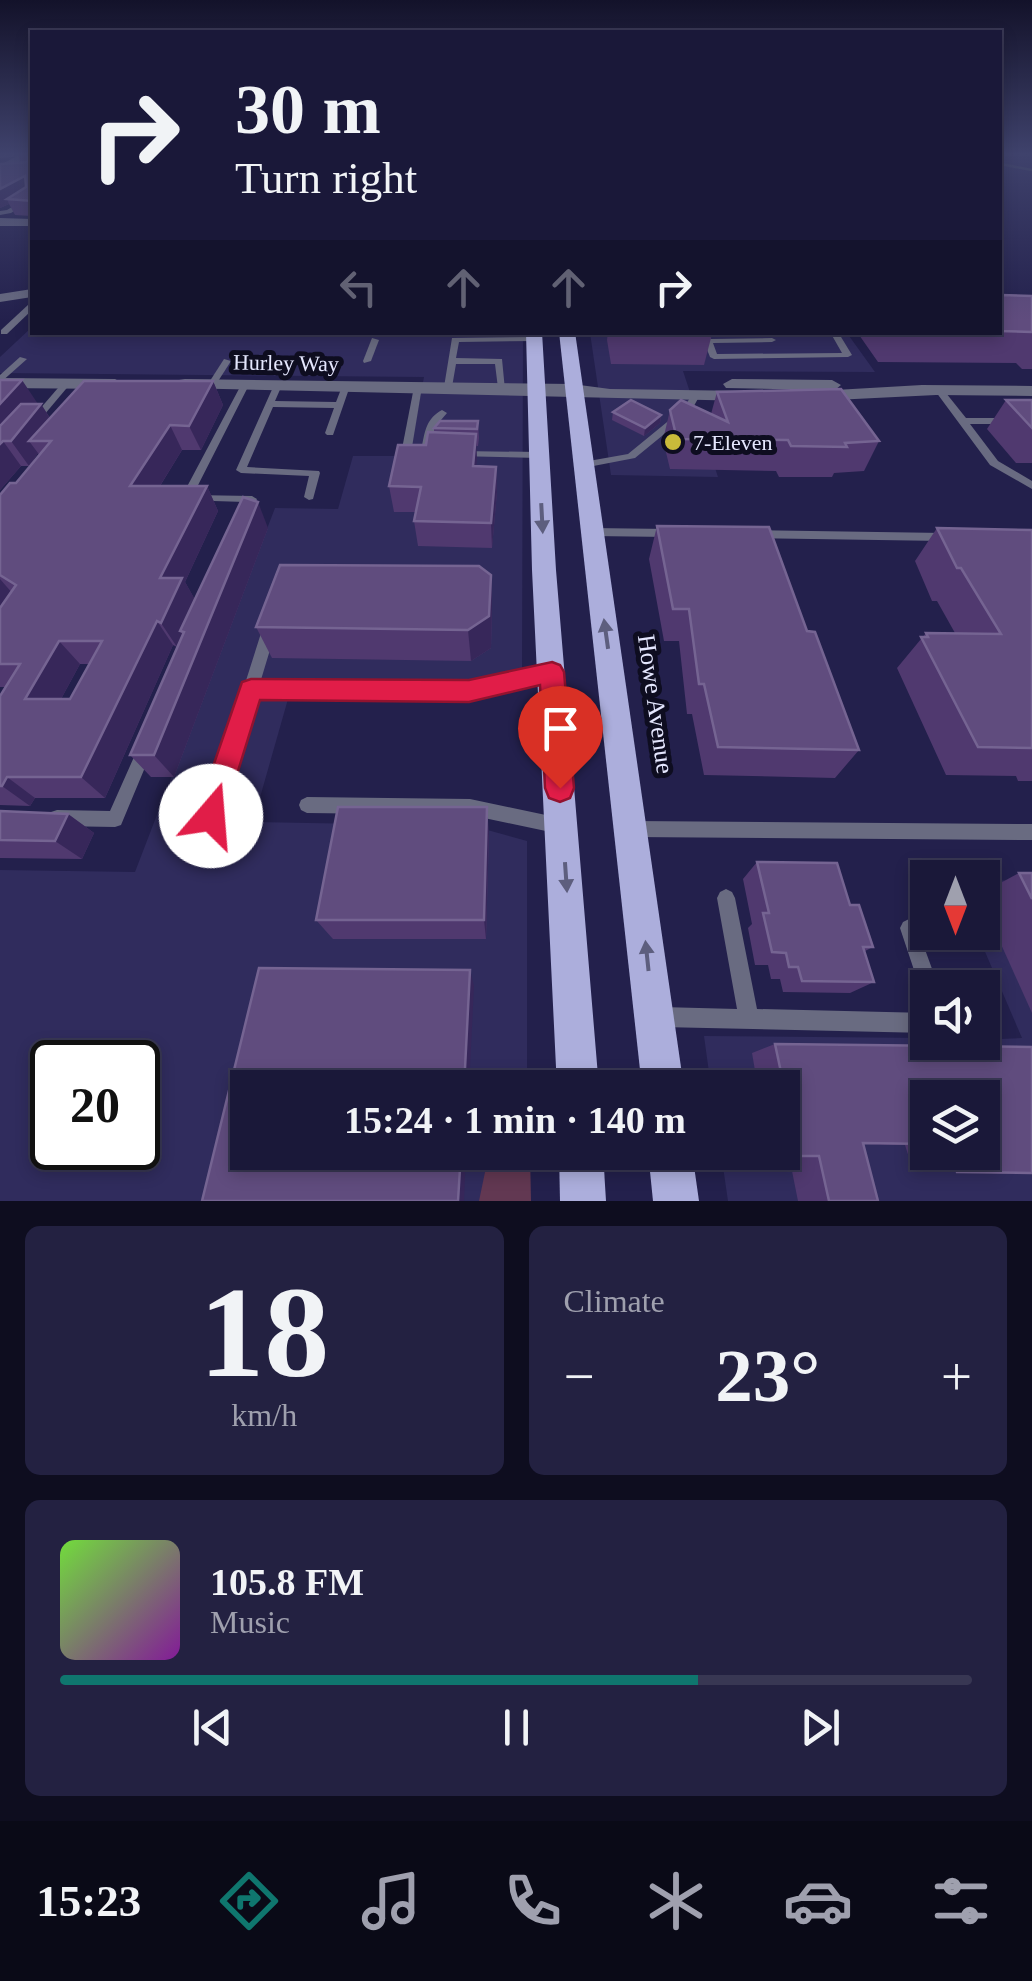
<!DOCTYPE html>
<meta charset="utf-8">
<style>
:root{--surface:#1a1839;--page:#232141;--text:#f1f3f6;--muted:#9fa0ae;--line:#383753;--accent:#0f766e}
body{margin:0;font-family:Georgia,serif;background:var(--page);color:var(--text);height:100vh;display:flex;flex-direction:column;font-size:38px;white-space:nowrap}
*{box-sizing:border-box;margin:0}
p{font-size:32px;color:var(--muted)}
.icon{flex:none;width:55px;height:55px;fill:none;stroke:currentColor;stroke-width:2;stroke-linecap:round;stroke-linejoin:round}
.map{position:relative;height:1201px;overflow:hidden}
.side{display:flex;flex-direction:column;gap:25px;padding:25px;background:#0e0d1f;flex:1}
.side>*{flex:none}
.banner{position:absolute;left:30px;top:30px;width:972px;height:305px;border-radius:0px;box-shadow:0 5px 15px #0003,0 0 0 2px var(--line);background:#1a1839;color:var(--text);overflow:hidden}
.needle{width:65px;rotate:180deg}
.buttons{position:absolute;left:910px;top:860px;display:grid;gap:20px}
.buttons a{display:grid;place-items:center;width:90px;height:90px;border-radius:0px;background:var(--surface);box-shadow:0 5px 15px #0003,0 0 0 2px var(--line);font-size:50px}
.speed{position:absolute;left:30px;top:1040px;display:flex;gap:20px;font-size:50px;font-weight:700;text-align:center}
.speed>*{display:grid;place-content:center;width:130px;height:130px;border-radius:50%;background:var(--surface);box-shadow:0 5px 15px #0003,0 0 0 2px var(--line);line-height:1}
.speed .limit{border:5px solid #111;border-radius:15px;background:#fff;color:#111}
.pin{position:absolute;display:grid;place-items:center;width:85px;height:85px;color:#fff;margin:-102px -42px;border-radius:50% 50% 50% 0;rotate:-45deg;box-shadow:0 0 10px #0007}
.pin .icon{rotate:45deg}
.me{position:absolute;width:110px;margin:-55px;rotate:18deg;stroke-linejoin:round;filter:drop-shadow(0 0 8px #0008)}
.turn{display:flex;align-items:center;gap:35px;height:210px;padding:0 40px;font-size:45px}
.turn .icon{width:130px;height:130px;stroke-width:2.5}
.turn b{display:block;font-size:70px;line-height:85px}
.lanes{display:flex;align-items:center;height:95px;padding:0 40px;background:#0003;justify-content:center;gap:50px;direction:ltr}
.lanes .off{opacity:.35}
.big{font-size:75px;font-weight:800;line-height:1.1}
.side .tile{flex:1;display:flex;flex-direction:column;justify-content:center;gap:15px;min-width:0;padding:0 35px;border-radius:15px;background:var(--page)}
.side .dial{align-items:center;gap:0}
.dial b{font-size:130px;line-height:1}
.song{display:flex;align-items:center;gap:30px}
.cover{width:120px;height:120px;border-radius:15px;background:linear-gradient(135deg,hsl(100 70% 55%),hsl(290 70% 35%))}
.played{height:10px;border-radius:5px;background:linear-gradient(90deg,var(--accent) 70%,var(--line) 70%)}
.keys{display:flex;justify-content:space-around;direction:ltr}
.heat{display:flex;justify-content:space-between;align-items:center;font-size:55px;direction:ltr}
.side .tiles{flex:1;display:grid;gap:25px;grid-template-columns:1fr 1fr}
.tile:last-child{grid-column:span 2}
.trip{position:absolute;left:230px;top:1070px;width:570px;height:100px;border-radius:0px;background:var(--surface);box-shadow:0 5px 15px #0003,0 0 0 2px var(--line);font-weight:800;line-height:100px;text-align:center}
.dock{display:flex;height:160px;justify-content:space-around;align-items:center;background:#0a0a17;color:var(--muted)}
.dock .icon{width:70px;height:70px}
.dock .active{color:var(--accent)}
.dock b{font-size:45px;color:var(--text)}
.map>svg:first-child{display:block}
</style>
<div class="map">
<svg width="1032" height="1201" viewBox="0 0 1032 1201">
<rect width="100%" height="100%" fill="#23204c"/>
<!-- built -->
<g fill="#302c5d" fill-rule="evenodd">
<path d="M32,327V332L523,333L522,672L468,687L292,685L253,822L473,826L527,841V1087L248,1088V1152L527,1153V1201H0V870L135,872L275,508L338,509L353,456H409L424,377L0,373V357ZM52,1062H138V1148H52Z"/>
<path d="M590,333H847L875,372L683,371L718,477L611,475Z"/>
<path d="M983,880L1032,881V1201H728L721,1153L782,1152V1088L711,1087L704,1036L927,1038L928,1042L1022,1038L977,933L982,932ZM928,1098H982V1152H928Z"/>
</g>
<!-- green -->
<path fill="#623852" d="M489,1153H530L531,1201H479Z"/>
<g fill="none" stroke-linecap="round" stroke-linejoin="round">
<!-- stream -->
<path stroke="#475858" stroke-width="2.5" d="M1000,164L1032,170"/>
<!-- service -->
<g fill="#696b81" fill-rule="evenodd">
<path d="M32,195V199L11,213L0,215V211L7,210Z"/>
<path d="M29,304H32V310L7,334H1V330Z"/>
<path d="M700,332H708L711,339L772,338L776,340L772,342L713,343L717,354L842,353L830,332H838L852,355L848,357L714,359L710,357Z"/>
<path d="M534,337H537V341L459,342L456,358L502,359L505,390L498,388L495,364H456L452,387L448,390L444,387L452,338Z"/>
<path d="M372,338L379,340L371,361L364,363L363,361Z"/>
<path d="M20,357L27,359L0,383V375Z"/>
<path d="M224,359L231,361L215,386H209L208,384Z"/>
<path d="M64,381L71,383L39,421H33V417Z"/>
<path d="M245,382L249,385L193,495L252,496L257,499L253,507H245V502L182,500L181,498L241,385Z"/>
<path d="M278,382L282,385L275,401L336,402L343,384L350,386L333,435H327L325,433L334,408L273,407L247,467L319,471L320,473L313,499L309,500L304,497L309,476L241,473L236,470L274,385Z"/>
<path d="M418,384L422,387L410,459L405,462L400,459L414,387Z"/>
<path d="M936,388H942L966,418H1032V424H970L998,461L1032,481V489L990,465L936,392Z"/>
<path d="M696,392L700,395L690,413L635,458L583,468L578,465L583,462L628,454L683,409L693,393Z"/>
<path d="M442,410L447,413L435,427L432,446L430,448H424L422,446C425,430 427,418 442,410Z"/>
<path d="M460,451L538,452L543,455L538,458L456,456L455,454Z"/>
<path d="M592,528L669,529L675,533L669,537L592,536L586,532Z"/>
<path d="M754,530L944,533L950,537L944,541L754,538L748,534Z"/>
<path d="M269,625L274,626L276,630L260,683L469,685L551,666L556,668L558,672L556,676L551,678L469,697L256,695L219,816L217,822L211,824L205,822L203,816L262,630L264,626Z"/>
<path d="M143,746L148,748L151,753L121,825L115,827L57,826L51,824L49,818L51,812L57,810L110,811L138,748Z"/>
<path d="M307,797L470,799L560,818L566,820L568,826L566,832L560,834L470,815L307,813L301,810L299,805L301,800Z"/>
<path d="M633,821L1032,824V840L633,837L627,835L625,829L627,823Z"/>
<path d="M726,889L732,892L735,898L757,1009L928,1013V1033L661,1027L654,1024L651,1017L654,1010L661,1007L737,1009L717,898L720,892Z"/>
<path d="M909,919L915,922L939,988H928V997L923,995L920,988L900,928L903,922Z"/>
</g>
<!-- minor -->
<g fill="#696b81" fill-rule="evenodd">
<path d="M0,153H27L30,155L0,158Z"/>
<path d="M0,218L32,219V226H0Z"/>
<path d="M32,289V297L0,302V294Z"/>
</g>
<!-- tertiary -->
<g fill="#696b81" fill-rule="evenodd">
<path d="M23,153L32,155L0,172V165Z"/>
<path d="M0,378L115,379L124,384L115,389L0,388Z"/>
<path d="M185,379L572,384L610,389L749,391L758,396L749,401L179,388V380Z"/>
<path d="M732,379L832,380L841,385L835,390L922,385L1032,386V396L936,395L814,401L808,400V392L823,390L726,388L723,384Z"/>
</g>
<!-- primary -->
<g fill="#acaedc" fill-rule="evenodd">
<path d="M526,332H542L556,570L599,1088H557L532,570Z"/>
<path d="M559,332H575L684,1088H642Z"/>
<path d="M559,1152H603L606,1201H560Z"/>
<path d="M648,1152H692L699,1201H653Z"/>
</g>
</g>
<!-- wall -->
<g fill="#50396f" fill-rule="evenodd">
<path d="M17,153H32V216L15,215L9,204L0,208V164L21,163Z"/>
<path d="M1000,295L1032,296V369H1022L1016,363L878,362L857,332H1000Z"/>
<path d="M608,332H711L712,334L704,365L611,364L607,340Z"/>
<path d="M0,380L37,404H41L50,418L213,381L223,405L201,450H182L160,486H207L218,511L185,582L195,600L268,528L174,777H151L130,755L177,647L173,645L105,798H35L30,806L0,805V696L6,687H0V495L16,483L39,455L38,453L29,466H21L0,490ZM80,664H89L70,699H61Z"/>
<path d="M717,392L879,441L864,471L834,473L832,477H779L776,471L670,469L663,440L670,410L711,414Z"/>
<path d="M1006,400H1032V463H1016L987,429Z"/>
<path d="M613,412L661,415L660,423L644,436L612,420Z"/>
<path d="M478,421L479,438L478,446H476V466L496,467L497,492L492,548L418,546L414,521L416,512H394L389,486L426,445L434,432V428Z"/>
<path d="M657,526L807,631L859,750L835,778L704,775L692,714H687L679,641H664L649,559Z"/>
<path d="M937,528L1032,530V781H1018L1016,776L946,775L897,668L926,633H955L937,601H932L915,561Z"/>
<path d="M491,575L492,608L491,648L471,661L272,658L256,627Z"/>
<path d="M0,811L68,814L94,833L82,859L0,858Z"/>
<path d="M489,832L486,939H333L316,920Z"/>
<path d="M757,862L850,905L873,947L865,951L874,982L850,993L783,992L780,979H771L768,965H755L748,928L752,924L743,879Z"/>
<path d="M1019,873H1032V1013L982,902V893Z"/>
<path d="M775,1044L1032,1047V1173L913,1170L905,1145L863,1144L878,1201H798L789,1156L761,1155V1152H782V1088H758L752,1053ZM928,1098H982V1152H928Z"/>
</g>
<!-- shaded-wall -->
<g fill="#37275a">
<path d="M25,176L32,191L7,199L9,204L0,208V189Z"/>
<path d="M22,380L38,404L3,441L21,466L0,490V404Z"/>
<path d="M213,381L223,405L201,450L189,426Z"/>
<path d="M41,404L56,428L29,441L38,453L29,466L11,441Z"/>
<path d="M661,415L660,423L644,436L645,428Z"/>
<path d="M170,425L182,450L145,510L130,486Z"/>
<path d="M476,434L477,459L474,492L473,466Z"/>
<path d="M496,467L497,492L492,548L491,523Z"/>
<path d="M207,486L218,511L185,582L197,603L180,631L183,635L177,647L161,623L160,578Z"/>
<path d="M258,502L268,528L174,777L154,755Z"/>
<path d="M491,575L492,608L491,648L471,661L468,630Z"/>
<path d="M0,579L13,594L0,612Z"/>
<path d="M157,621L173,645L105,798L81,777Z"/>
<path d="M59,641L80,664L49,721L25,699Z"/>
<path d="M7,777L35,798L30,806L2,786Z"/>
<path d="M487,807L489,832L486,939L484,920Z"/>
<path d="M68,814L94,833L82,859L55,841Z"/>
<path d="M470,970L474,986L469,1088H464Z"/>
<path d="M461,1152H466L464,1201H458Z"/>
</g>
<!-- building -->
<g fill="#604c7e" stroke="#756492" stroke-width="2.5" fill-rule="evenodd">
<path d="M17,153H32V201L7,199L26,187L25,176L0,189V164L28,162V154Z"/>
<path d="M1000,295L1032,296V332L1000,331Z"/>
<path d="M614,332H711L712,334L615,333Z"/>
<path d="M0,380H22L0,404Z"/>
<path d="M84,381H213L189,426L170,425L130,486H207L160,578H182L161,623L157,621L81,777H7L2,786H0V696L20,664H0V608L16,585L0,575V495L10,483H16L51,441H29ZM59,641H102L70,699H25Z"/>
<path d="M841,389L879,441L845,443L847,447L791,446L788,440L677,439L670,410L681,400L728,422L717,392Z"/>
<path d="M631,400L661,415L645,428L613,412Z"/>
<path d="M1006,400H1032V428Z"/>
<path d="M21,404H41L11,441H3L0,444V426Z"/>
<path d="M440,421H478L477,429L434,428Z"/>
<path d="M428,432L476,434L473,466L496,467L491,523L414,521L421,487L389,486L398,445H426Z"/>
<path d="M243,497L258,502L154,755H130L184,632L180,631Z"/>
<path d="M657,526L769,527L807,631L815,632L859,750L718,747L704,684H699L689,609H673Z"/>
<path d="M937,528L1032,530V748L978,747L921,637H928L926,633L1001,634L961,568H957Z"/>
<path d="M280,565L479,566L491,575L489,616L468,630L256,627Z"/>
<path d="M338,807H487L484,920H316Z"/>
<path d="M0,811L68,814L55,841L0,840Z"/>
<path d="M757,862L837,863L850,905H859L873,947H863L874,982L802,981L798,967H789L786,953L772,952L763,913H769Z"/>
<path d="M1019,873H1032V899Z"/>
<path d="M259,968L470,970L464,1088H248V1152H461L458,1201H202Z"/>
<path d="M775,1044L1032,1047V1173L957,1172L951,1152H982V1098H928V1144L863,1143L878,1201H829L819,1156H788L782,1126V1105H788Z"/>
</g>
<!-- one-way arrows -->
<defs><path id="oneway-solid" d="M-6-.8H1V-3.2L6.5 0L1 3.2V.8H-6Z" transform="scale(2.5)"/></defs>
<g fill="#5d5e7e">
<use href="#oneway-solid" transform="translate(542 518) rotate(87)"/>
<use href="#oneway-solid" transform="translate(606 634) rotate(-98)"/>
<use href="#oneway-solid" transform="translate(566 877) rotate(86)"/>
<use href="#oneway-solid" transform="translate(647 956) rotate(-96)"/>
</g>
<!-- sky -->
<linearGradient id="sky" x2="0" y2="1"><stop stop-color="#13122a"/><stop offset="0.48" stop-color="#3f426c"/><stop offset="1" stop-color="#3f426c" stop-opacity="0"/></linearGradient>
<rect width="1032" height="321" fill="url(#sky)"/>
<!-- route -->
<path fill="#e11d48" stroke="#92132f" stroke-width="2.5" d="M552,662L560,665L564,672L574,788L570,798L560,802L549,798L545,788L540,685L469,702L260,700L221,826L211,830L201,826L196,816L242,682L251,679L469,680Z"/>
<!-- markers -->
<circle fill="#c9ba3a" stroke="#0e0d20" stroke-width="4" cx="673" cy="442" r="10"/>
<g text-anchor="middle" dominant-baseline="central" stroke-width="10" stroke-linejoin="round" paint-order="stroke">
<!-- far-street labels -->
<g font-size="22" fill="#e5e7fe" stroke="#0e0d20">
<text transform="translate(286 363) rotate(1)">Hurley Way</text>
</g>
<!-- far-poi labels -->
<g font-size="22" fill="#e5e7fe" stroke="#0e0d20" text-anchor="start">
<text x="693" y="442">7-Eleven</text>
</g>
<!-- street labels -->
<g font-size="25" fill="#e5e7fe" stroke="#0e0d20">
<text transform="translate(656 704) rotate(82)">Howe Avenue</text>
</g>
</g>
</svg>
<div class="buttons">
<a><svg class="needle" viewBox="-14 -14 28 28"><path d="M0-13l5 13h-10z" fill="#e53935"/><path d="M0 13l5-13h-10z" fill="#9fa0ae"/></svg></a>
<a><svg class="icon" aria-label="sound" viewBox="0 0 24 24"><path d="M4 9h4l5-4v14l-5-4H4zM17 9q2 3 0 6"/></svg></a>
<a><svg class="icon" aria-label="layers" viewBox="0 0 24 24"><path d="M12 4l9 5-9 5-9-5zM3 14l9 5 9-5"/></svg></a>
</div>
<div class="speed"><div class="limit">20</div></div>
<div class="pin" style="left:560px;top:788px;background:#d93025"><svg class="icon" aria-label="arrive" viewBox="0 0 24 24"><path d="M6 21V4h12l-3 4 3 4H6"/></svg></div>
<svg class="me" style="left:211px;top:816px" viewBox="-20 -20 40 40"><circle r="19" fill="#fff"/><path d="M0-13L10 11 0 6-10 11z" fill="#e11d48"/></svg>
<div class="trip">15:24 · 1 min · 140 m</div>
<div class="banner">
<div class="turn"><svg class="icon" aria-label="right" viewBox="0 0 24 24"><path d="M7 20v-9h11M14 6l5 5-5 5"/></svg><div><b>30 m</b>Turn right</div></div>
<div class="lanes"><svg class="icon off" aria-label="left" viewBox="0 0 24 24"><path d="M17 20v-9H6M10 6l-5 5 5 5"/></svg><svg class="icon off" aria-label="ahead" viewBox="0 0 24 24"><path d="M12 20V5M6 11l6-6 6 6"/></svg><svg class="icon off" aria-label="ahead" viewBox="0 0 24 24"><path d="M12 20V5M6 11l6-6 6 6"/></svg><svg class="icon" aria-label="right" viewBox="0 0 24 24"><path d="M7 20v-9h11M14 6l5 5-5 5"/></svg></div>
</div>
</div>
<section class="side">
<div class="tiles">
<div class="tile dial"><b>18</b><p>km/h</p></div>
<div class="tile"><p>Climate</p>
<div class="heat"><a>−</a><b class="big">23°</b><a>+</a></div>
</div>
<div class="tile">
<div class="song"><i class="cover"></i><div><b>105.8 FM</b><p>Music</p></div></div>
<div class="played"></div>
<div class="keys"><svg class="icon" aria-label="previous" viewBox="0 0 24 24"><path d="M18 5L8 12l10 7zM5 5v14"/></svg><svg class="icon" aria-label="pause" viewBox="0 0 24 24"><path d="M8 5v14M16 5v14"/></svg><svg class="icon" aria-label="next" viewBox="0 0 24 24"><path d="M6 5l10 7-10 7zM19 5v14"/></svg></div>
</div>
</div>
</section>
<nav class="dock">
<b>15:23</b>
<svg class="icon active" aria-label="directions" viewBox="0 0 24 24"><path d="M12 3l9 9-9 9-9-9zM9 14v-3h6M13 9l2 2-2 2"/></svg>
<svg class="icon" aria-label="music" viewBox="0 0 24 24"><path d="M9 18V5l10-2v13"/><circle cx="6" cy="18" r="3"/><circle cx="16" cy="16" r="3"/></svg>
<svg class="icon" aria-label="phone" viewBox="0 0 24 24"><path d="M5 4h4l2 5-3 2q2 4 5 5l2-3 5 2v4C11 20 4 13 5 4z"/></svg>
<svg class="icon" aria-label="climate" viewBox="0 0 24 24"><path d="M12 3v18M4 7l16 10M4 17L20 7"/></svg>
<svg class="icon" aria-label="car" viewBox="0 0 24 24"><path d="M5 17H2v-5l4-1 3-4h7l3 4 3 1v5h-3M9 17h6M6 11h13"/><circle cx="7" cy="17" r="2"/><circle cx="17" cy="17" r="2"/></svg>
<svg class="icon" aria-label="filters" viewBox="0 0 24 24"><path d="M4 7h16M4 17h16"/><circle cx="9" cy="7" r="2"/><circle cx="15" cy="17" r="2"/></svg>
</nav>
